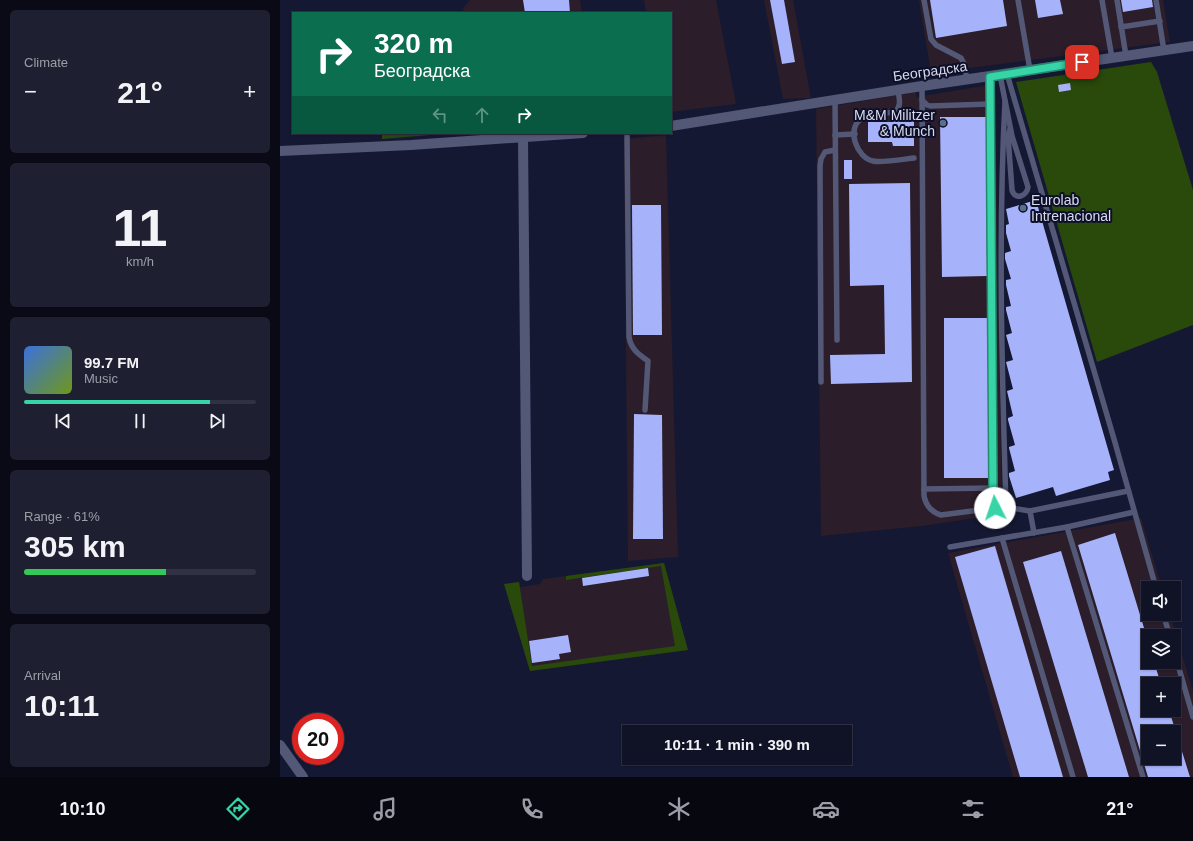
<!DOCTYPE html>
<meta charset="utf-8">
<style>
:root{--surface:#101226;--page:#1e2032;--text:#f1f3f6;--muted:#9c9ea7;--line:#303243;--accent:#36d4a7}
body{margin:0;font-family:Arial,sans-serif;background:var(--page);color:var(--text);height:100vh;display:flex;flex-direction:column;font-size:15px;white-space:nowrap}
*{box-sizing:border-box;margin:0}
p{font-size:13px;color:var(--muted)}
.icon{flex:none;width:22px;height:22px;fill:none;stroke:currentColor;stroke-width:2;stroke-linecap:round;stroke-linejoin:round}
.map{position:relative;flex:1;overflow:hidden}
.drawer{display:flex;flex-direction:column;gap:10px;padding:10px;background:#090a15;width:280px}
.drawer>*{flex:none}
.top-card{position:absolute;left:12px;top:12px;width:380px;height:122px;border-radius:0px;box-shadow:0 1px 3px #0004,0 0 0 1px var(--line);background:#0b6e4f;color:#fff;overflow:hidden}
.buttons{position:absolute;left:861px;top:581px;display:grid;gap:8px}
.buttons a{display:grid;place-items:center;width:40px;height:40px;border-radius:0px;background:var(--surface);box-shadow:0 1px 3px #0004,0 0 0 1px var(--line);font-size:20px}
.speed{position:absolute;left:12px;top:713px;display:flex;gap:8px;font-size:20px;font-weight:700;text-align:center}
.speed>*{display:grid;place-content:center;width:52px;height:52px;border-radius:50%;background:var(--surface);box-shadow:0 1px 3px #0004,0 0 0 1px var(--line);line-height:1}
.speed .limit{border:6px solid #d22;background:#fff;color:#111}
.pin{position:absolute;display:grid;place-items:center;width:34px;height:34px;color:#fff;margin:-17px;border-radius:8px;box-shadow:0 2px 6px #0006}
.me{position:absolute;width:44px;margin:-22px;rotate:356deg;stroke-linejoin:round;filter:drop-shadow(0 0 3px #0008)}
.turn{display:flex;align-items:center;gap:14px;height:84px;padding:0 16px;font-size:18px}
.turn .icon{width:52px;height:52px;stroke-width:2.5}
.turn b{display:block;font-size:28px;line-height:34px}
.lanes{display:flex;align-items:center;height:38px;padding:0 16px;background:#0003;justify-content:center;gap:20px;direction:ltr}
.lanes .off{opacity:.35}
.big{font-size:30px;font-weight:800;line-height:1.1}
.drawer .tile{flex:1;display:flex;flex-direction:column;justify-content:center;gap:6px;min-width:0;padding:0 14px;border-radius:6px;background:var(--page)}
.drawer .dial{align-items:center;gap:0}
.dial b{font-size:52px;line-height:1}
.song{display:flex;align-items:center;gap:12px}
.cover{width:48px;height:48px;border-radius:6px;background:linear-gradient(135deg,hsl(220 70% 55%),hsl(80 70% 35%))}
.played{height:4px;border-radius:2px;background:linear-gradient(90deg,var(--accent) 80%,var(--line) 80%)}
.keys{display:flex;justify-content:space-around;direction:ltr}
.heat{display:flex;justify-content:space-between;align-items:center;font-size:22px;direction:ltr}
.charge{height:6px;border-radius:3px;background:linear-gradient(90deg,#34c759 61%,var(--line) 0)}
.trip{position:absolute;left:342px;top:725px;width:230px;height:40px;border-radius:0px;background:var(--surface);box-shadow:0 1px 3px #0004,0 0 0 1px var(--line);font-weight:800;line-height:40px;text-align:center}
.menu{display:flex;height:64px;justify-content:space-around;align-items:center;background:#06070f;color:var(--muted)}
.menu .icon{width:28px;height:28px}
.menu .on{color:var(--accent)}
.menu b{font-size:18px;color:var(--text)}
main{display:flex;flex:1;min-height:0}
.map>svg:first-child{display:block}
</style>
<main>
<section class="drawer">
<div class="tile"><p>Climate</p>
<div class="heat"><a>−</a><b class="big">21°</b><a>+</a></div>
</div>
<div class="tile dial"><b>11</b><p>km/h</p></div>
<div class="tile">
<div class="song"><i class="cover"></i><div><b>99.7 FM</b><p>Music</p></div></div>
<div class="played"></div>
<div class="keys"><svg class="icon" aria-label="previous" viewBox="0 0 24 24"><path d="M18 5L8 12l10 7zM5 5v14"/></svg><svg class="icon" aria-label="pause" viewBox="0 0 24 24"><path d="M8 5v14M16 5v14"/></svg><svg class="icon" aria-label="next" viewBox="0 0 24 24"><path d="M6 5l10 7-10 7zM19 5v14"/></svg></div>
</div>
<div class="tile"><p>Range · 61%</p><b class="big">305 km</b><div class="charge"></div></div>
<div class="tile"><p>Arrival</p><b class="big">10:11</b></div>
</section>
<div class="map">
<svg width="913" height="777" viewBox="0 0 913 777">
<rect width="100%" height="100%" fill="#151832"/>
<!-- industrial -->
<g fill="#2b1d29" fill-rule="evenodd">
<path d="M190,0H300L302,13H184L183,8Z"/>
<path d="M364,0H436L456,104L391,112V13H366Z"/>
<path d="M484,0H513L531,98L503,99Z"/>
<path d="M639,0H883L890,42L651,73Z"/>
<path d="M715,84L722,514L642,526L541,536L536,109L636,92V97Z"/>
<path d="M386,135L398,557L348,561L344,139Z"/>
<path d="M861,518L882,588H868V614H890L913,691V777H733L668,553ZM868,636H894V662H868ZM868,684H894V710H868ZM868,732H894V758H868Z"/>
<path d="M384,563L408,650L250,671L224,584L239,582L240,587L260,584L263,579Z"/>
</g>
<!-- green -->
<g fill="#294a0b">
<path d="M871,62L877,72L913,190V325L817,362L736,82Z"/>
<path d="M102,133H174L102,139Z"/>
<path d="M384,563L408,650L250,671L224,584L239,582L252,666L395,646L381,566L286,580V576Z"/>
</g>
<!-- building -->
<g fill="#a6b2fa" fill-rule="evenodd">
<path d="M243,0H289L290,13H245Z"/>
<path d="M490,0H504L515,62L502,64Z"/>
<path d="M650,0H723L727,26L656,38Z"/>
<path d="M755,0H780L783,14L758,18Z"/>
<path d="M841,0H872L873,7L843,12Z"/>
<path d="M790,83L791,90L779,92L778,85Z"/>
<path d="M617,115H619L620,117H634V146H613L612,142H588V122H612V117Z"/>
<path d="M660,117H706L707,276L662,277Z"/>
<rect x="564" y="160" width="8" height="19"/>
<path d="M630,183L632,382L551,384L550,355L605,354L604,285L570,286L569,184Z"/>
<path d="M756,200L834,470L828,472L830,480L776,496L773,487L736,498L729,476V473L735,471L729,448V447L735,445L728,420V418L733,416L727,391L733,389L726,362L733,360L726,335L732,333L726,310V307L731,306L726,285V280L731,279L725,259V253L731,251L726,233V225L729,224L726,209Z"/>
<path d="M352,205H381L382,335H353Z"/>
<path d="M664,318H708L709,478H664Z"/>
<path d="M354,414L382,415L383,539H353Z"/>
<path d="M835,533L868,641V662H874L881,684H868V710H889L910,777H868L798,545ZM868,732H895L894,758H868Z"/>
<path d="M715,546L783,777H740L675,557Z"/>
<path d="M781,551L849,777H808L743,562Z"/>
<path d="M368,568L369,576L303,586L302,578Z"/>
<path d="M288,635L291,652L279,654L280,659L252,663L249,641Z"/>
</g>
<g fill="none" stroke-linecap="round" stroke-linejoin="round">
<!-- service -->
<g stroke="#535877" stroke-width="5.5">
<path d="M644,0L651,39L656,45L681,58L684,64L687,80"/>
<path d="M738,0L750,70"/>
<path d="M822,0L832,58"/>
<path d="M837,0L846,56"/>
<path d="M876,0L884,51"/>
<path d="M841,27L880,21"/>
<path d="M727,74L834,439L876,588"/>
<path d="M720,75L732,136L748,187C747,196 735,201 732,190L728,136L730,129"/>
<path d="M642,86L644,496C646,506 651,512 661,515L715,508L713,488L710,77"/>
<path d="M618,90C619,98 622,106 615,112C606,113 589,114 581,119C566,129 577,158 593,161C600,163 625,159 634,158"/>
<path d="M555,100L557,340"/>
<path d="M642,100L647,105L650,106L710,104"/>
<path d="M347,133L349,337C351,349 358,354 368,361L365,410"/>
<path d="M555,135L575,134"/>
<path d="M541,382L540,166L541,159L545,152L555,150"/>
<path d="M644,489L713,488"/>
<path d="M726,507L750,511L848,491"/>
<path d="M715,508L726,507C722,371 718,236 725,101"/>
<path d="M750,511L754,533"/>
<path d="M787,527L863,777"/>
<path d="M722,538L793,777"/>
<path d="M670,547L787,527L854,512"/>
<path d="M883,614L890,636"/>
<path d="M894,651L913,717"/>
</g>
<!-- minor -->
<g stroke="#535877" stroke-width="10">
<path d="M391,126L642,86L913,46"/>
<path d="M243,137L247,576"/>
<path d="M0,151L131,145L303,133"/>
<path d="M0,745L23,777"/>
</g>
</g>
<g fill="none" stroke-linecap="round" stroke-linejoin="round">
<!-- route casing -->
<g stroke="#238a6d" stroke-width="10">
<path id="route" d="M715,508L713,488L710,77L802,62"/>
</g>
<!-- route -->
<use href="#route" stroke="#36d4a7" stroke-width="7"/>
</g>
<!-- markers -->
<g fill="#5c6f8a" stroke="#0d0f28" stroke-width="1.5">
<circle cx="663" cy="123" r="4"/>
<circle cx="743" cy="208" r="4"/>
</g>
<g text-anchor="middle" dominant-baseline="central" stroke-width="4" stroke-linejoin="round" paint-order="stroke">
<!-- street labels -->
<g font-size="14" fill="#d7dbed" stroke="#0d0f28">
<text transform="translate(650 71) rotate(-8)">Београдска</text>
</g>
<!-- poi labels -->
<g font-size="14" fill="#d7dbed" stroke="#0d0f28" text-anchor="end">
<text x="655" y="115">M&amp;M Militzer<tspan x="655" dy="16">&amp; Munch</tspan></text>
<text x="751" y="200" text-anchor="start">Eurolab<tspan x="751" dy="16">Intrenacional</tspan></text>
</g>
</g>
</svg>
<div class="buttons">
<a><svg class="icon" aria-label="sound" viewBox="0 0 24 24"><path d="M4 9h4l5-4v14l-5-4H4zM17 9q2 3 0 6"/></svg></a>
<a><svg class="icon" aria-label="layers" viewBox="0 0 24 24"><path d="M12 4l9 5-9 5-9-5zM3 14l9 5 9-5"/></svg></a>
<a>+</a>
<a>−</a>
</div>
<div class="speed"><div class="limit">20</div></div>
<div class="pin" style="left:802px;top:62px;background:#d93025"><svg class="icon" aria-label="arrive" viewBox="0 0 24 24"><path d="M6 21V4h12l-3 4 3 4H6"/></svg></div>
<svg class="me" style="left:715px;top:508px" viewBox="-20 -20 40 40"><circle r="19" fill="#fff"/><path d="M0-13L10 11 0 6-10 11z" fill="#36d4a7"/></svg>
<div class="trip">10:11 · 1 min · 390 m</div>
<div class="top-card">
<div class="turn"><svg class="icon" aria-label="right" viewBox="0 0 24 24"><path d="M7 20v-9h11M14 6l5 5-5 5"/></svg><div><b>320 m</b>Београдска</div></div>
<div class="lanes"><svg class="icon off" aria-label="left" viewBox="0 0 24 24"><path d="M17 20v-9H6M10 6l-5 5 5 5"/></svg><svg class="icon off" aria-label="ahead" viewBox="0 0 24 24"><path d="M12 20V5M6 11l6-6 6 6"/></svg><svg class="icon" aria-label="right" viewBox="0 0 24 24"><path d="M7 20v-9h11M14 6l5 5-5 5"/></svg></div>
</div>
</div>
</main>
<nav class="menu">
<b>10:10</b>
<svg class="icon on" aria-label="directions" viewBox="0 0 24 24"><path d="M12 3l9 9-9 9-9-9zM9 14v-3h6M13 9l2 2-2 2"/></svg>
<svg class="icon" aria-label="music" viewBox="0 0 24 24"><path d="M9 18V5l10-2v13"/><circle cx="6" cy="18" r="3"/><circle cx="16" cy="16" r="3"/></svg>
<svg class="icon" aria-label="phone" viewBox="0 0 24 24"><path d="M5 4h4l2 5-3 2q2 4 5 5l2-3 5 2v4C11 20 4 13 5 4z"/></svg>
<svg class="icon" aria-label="climate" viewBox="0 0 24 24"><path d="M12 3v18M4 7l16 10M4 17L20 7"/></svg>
<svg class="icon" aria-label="car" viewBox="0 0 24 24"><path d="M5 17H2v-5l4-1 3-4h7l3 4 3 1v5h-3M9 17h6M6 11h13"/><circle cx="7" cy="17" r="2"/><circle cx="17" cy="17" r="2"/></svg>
<svg class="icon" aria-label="filters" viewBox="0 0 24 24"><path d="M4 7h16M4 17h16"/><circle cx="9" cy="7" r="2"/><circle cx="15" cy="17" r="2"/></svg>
<b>21°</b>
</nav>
